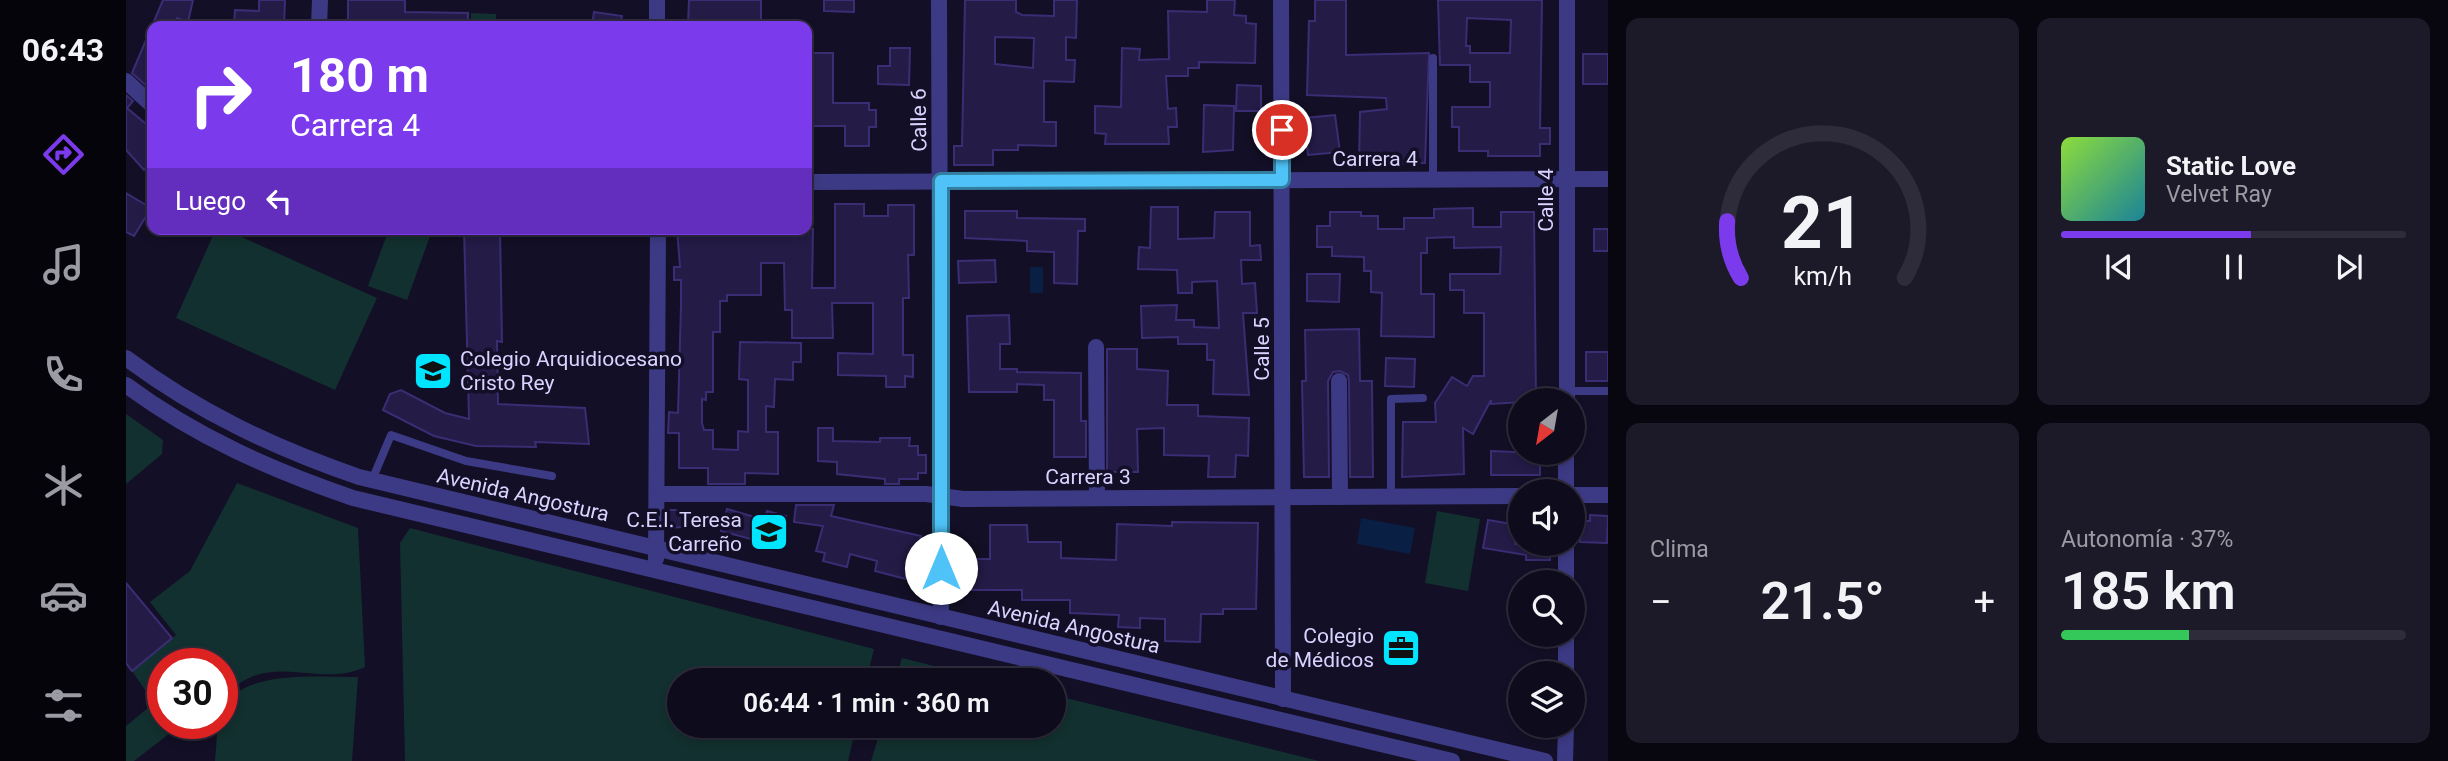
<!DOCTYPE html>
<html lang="es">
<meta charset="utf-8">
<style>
:root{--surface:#0e0b1c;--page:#1c1929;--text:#f1f3f6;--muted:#9b9ba3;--line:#2e2b3b;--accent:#7c3aed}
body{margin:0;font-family:Roboto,sans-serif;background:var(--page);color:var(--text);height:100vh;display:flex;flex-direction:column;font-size:26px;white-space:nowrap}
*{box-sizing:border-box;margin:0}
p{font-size:23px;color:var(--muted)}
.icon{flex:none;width:38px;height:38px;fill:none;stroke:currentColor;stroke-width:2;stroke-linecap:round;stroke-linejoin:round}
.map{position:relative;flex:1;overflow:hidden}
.sheet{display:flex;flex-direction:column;gap:18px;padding:18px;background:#08060f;width:840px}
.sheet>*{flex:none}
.hud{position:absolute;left:21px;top:21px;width:665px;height:214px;border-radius:14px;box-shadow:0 4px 10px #0003,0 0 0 2px var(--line);background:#7c3aed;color:#fff;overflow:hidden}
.needle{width:46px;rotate:211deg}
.controls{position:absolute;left:1382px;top:388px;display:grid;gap:14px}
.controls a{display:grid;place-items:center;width:77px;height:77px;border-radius:50%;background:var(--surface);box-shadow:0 4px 10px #0003,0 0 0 2px var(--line);font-size:35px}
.speed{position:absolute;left:21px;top:648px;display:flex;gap:14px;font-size:35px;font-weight:700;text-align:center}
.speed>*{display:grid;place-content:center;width:91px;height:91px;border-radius:50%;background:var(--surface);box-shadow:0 4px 10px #0003,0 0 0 2px var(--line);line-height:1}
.speed .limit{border:10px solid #d22;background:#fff;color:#111}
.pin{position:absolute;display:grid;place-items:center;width:60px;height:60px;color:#fff;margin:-30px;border:4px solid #fff;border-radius:50%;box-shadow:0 2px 7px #0007}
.me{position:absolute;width:77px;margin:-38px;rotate:0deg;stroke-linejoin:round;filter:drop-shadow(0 0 5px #0008)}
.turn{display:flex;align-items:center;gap:24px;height:147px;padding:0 28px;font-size:32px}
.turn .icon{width:91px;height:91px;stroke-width:2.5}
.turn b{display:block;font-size:49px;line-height:60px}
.then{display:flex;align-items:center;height:66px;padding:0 28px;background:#0003;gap:14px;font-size:26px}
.big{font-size:52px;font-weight:600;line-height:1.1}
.sheet .widget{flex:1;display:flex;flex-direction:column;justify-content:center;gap:10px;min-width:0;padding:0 24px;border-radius:14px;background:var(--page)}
.sheet .dial{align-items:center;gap:0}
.dial svg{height:182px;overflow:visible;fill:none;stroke:var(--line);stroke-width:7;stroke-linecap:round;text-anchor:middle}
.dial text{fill:var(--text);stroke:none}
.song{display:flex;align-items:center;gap:21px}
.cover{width:84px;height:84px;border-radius:10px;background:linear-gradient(135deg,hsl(90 70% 55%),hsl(190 70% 35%))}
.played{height:7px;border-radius:4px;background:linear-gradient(90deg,var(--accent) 55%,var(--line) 55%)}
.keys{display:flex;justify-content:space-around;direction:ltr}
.heat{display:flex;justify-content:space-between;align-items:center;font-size:38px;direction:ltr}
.charge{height:10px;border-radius:5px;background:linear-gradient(90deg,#34c759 37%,var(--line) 0)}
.sheet .tiles{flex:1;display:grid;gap:18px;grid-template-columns:repeat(2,1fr)}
.trip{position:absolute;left:541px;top:668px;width:399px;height:70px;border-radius:35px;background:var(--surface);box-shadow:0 4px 10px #0003,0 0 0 2px var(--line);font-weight:600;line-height:70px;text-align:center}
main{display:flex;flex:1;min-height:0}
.menu{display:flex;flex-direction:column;width:126px;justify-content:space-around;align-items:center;background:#06040b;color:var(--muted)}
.menu .icon{width:49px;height:49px}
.menu .on{color:var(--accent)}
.menu b{font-size:32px;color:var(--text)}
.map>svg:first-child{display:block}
</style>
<main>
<nav class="menu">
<b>06:43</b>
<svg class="icon on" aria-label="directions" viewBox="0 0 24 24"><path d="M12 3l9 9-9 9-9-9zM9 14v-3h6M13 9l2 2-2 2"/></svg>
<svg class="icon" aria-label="music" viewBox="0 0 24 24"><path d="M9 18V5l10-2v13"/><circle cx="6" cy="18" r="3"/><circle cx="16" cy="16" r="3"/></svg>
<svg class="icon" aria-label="phone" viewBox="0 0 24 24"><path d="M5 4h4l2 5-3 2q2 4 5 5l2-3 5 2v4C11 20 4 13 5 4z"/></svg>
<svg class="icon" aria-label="climate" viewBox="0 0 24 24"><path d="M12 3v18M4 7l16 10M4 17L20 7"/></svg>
<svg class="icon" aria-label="car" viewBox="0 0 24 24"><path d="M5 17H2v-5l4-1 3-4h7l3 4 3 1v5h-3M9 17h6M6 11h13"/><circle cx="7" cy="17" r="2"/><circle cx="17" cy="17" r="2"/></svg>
<svg class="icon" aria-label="filters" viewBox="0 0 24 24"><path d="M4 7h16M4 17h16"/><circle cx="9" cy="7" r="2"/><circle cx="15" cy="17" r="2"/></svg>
</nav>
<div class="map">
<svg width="1482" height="761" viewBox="0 0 1482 761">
<rect width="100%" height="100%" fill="#130f26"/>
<!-- green -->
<g fill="#12302f">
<path d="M345,13L370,14V26H345Z"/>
<path d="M90,229H98L251,298L209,390L50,318Z"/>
<path d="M263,229H287L304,236L281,300L242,286Z"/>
<path d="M0,414L37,440L36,454L0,484Z"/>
<path d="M111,483L232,528L239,667C191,690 142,646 96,699V663H37V723H57L8,761H0V726L28,703L6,671L50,635L24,602L64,571Z"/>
<path d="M1311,511L1354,519L1342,591L1299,583Z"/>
<path d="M284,528L748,649L740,681H553V726H730L722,761H279L274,543Z"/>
<path d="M776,658L869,681H769Z"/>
<path d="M232,677L226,761H89L92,723H96C96,666 195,678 232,677Z"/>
<path d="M928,695L1193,761H745L756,726H928Z"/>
</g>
<!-- water -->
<g fill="#0a1f44">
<rect x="904" y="267" width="13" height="26"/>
<path d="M1235,518L1289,528L1284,554L1231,544Z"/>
</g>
<!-- building -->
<g fill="#241b47" stroke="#3b2d73" stroke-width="2" fill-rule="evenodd">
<path d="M37,0H67L62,22L51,18L47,26H26V91L6,73Z"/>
<path d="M133,0H159L158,26H108L109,10L133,11Z"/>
<path d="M222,0H279V12L342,13V25L265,23V26H222Z"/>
<path d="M563,0H635V26H562Z"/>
<path d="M698,0H728V12L698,11Z"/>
<path d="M839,0H890V12L896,15L928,16V0H951L950,38L940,37V60H949L948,82L918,81V122H930V146L892,145V150H867V165H828V146H836ZM869,37L908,38L907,68L869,64Z"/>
<path d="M1081,0H1109L1108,15L1120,16V23L1130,24L1129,63L1073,62V68H1062V76H1040L1042,109L1050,108L1051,127H1042L1043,144H979L980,134L969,133V106L995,107L996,48L1014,49L1013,60L1043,59L1042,11L1081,12Z"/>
<path d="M1189,0H1220V55L1303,53L1299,163L1233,165L1234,112L1261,109L1260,98L1181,95L1183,21H1189Z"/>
<path d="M1312,0H1416L1414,128H1424V144H1414V156H1362V151H1333V127H1326V107H1364V82H1344V65H1314ZM1341,18L1385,20L1384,53H1344V46H1340Z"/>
<path d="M468,12L496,16L494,26H466Z"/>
<path d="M764,48H784L783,85L752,84V66H764Z"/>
<path d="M682,53H707V103H743V110H750V127H743V146H719V126H681Z"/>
<rect x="1457" y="54" width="25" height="30"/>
<path d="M1111,85L1135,86V111H1110Z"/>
<path d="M0,95L7,101L1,108L26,129V160L18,170L0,150Z"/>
<path d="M1078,105L1108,106L1107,150L1077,152Z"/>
<path d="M1209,115L1214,152L1182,155L1178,118Z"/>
<path d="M0,193L25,208L8,236L0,232Z"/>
<path d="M709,204H738V216H762V205H788V255H782L783,298H777V355H787V377L779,376V387H760V376L712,375V353L747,354V303H706L707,338H666V310H659L658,263H635V295H601V301H594V332H587V392H580V400L576,399V423L578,430H587V449L612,450V431L622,432V380L613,379L614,342L675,343V362H667V380L649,379L648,407L640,406V432H652V474L619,473V484H582V468H553V433H542L543,412L552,413L555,305V280H548V267H554L551,229H687L686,288H709Z"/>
<path d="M1025,207H1052V239L1088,238L1089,212H1124V246L1134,245L1135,260H1115L1116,284L1129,283L1131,313H1117L1123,395L1087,394L1088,360H1081V344H1052V337L1016,338L1015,306L1051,305L1050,320H1068V327L1093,328L1091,281L1066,282V293H1052L1051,270L1012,269L1013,247L1024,248Z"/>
<path d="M1347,208V227H1375V212H1408L1410,401L1365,404V400L1347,434L1337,428L1338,474L1276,477L1277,422H1310L1309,403L1326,377L1341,386L1347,376H1358V313H1338V290H1324V274H1374L1375,247L1328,248V237L1301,238V253H1295V294H1308V337L1255,336L1256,293L1245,292V271H1238V257L1206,256V247H1191V226H1204V212H1235V216H1252V229H1278V218H1308V209Z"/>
<path d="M839,211H891V218L959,219V231H952L951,284L928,283V252L901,251V241L839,238Z"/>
<path d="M338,229H374L376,342L371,341L372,404L459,408L463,444L409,442L410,447L350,446L308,436L257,410L264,394L275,390L319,413L343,419Z"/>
<rect x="1468" y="229" width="14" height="22"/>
<path d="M869,260L870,282L833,283L832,261Z"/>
<path d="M1181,274H1214L1213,302L1181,301Z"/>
<path d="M883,315L884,344H874V369H891V372L955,373V421H960V457H928V400H918V385L891,384V392H843L841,316Z"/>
<path d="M1233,329L1234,381H1246L1247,477H1224L1223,381L1222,375L1214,371L1207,372L1202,381L1203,477H1178L1176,381H1180L1179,330Z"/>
<path d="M981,349H1011V369L1042,371L1041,405H1072V416L1123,418L1122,456L1110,455L1109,477H1082L1083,456L1038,455V428L1011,429L1012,472H981Z"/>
<rect x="1460" y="352" width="22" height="29"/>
<path d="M1260,358L1289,359L1288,387L1259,386Z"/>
<path d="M692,428H707V441L754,442V438H784L783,446H792V455H800V473H792V479H773V484H759V479L711,474V462L692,461Z"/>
<path d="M1365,451L1414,453V475H1365Z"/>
<path d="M670,505H708L705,516L795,536L786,570L783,569L780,579L749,571L751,561L724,554L721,567L697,561L699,553L690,551L697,526L668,522Z"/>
<path d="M601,509L639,520L641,511L660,516L651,546L595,531Z"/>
<path d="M543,510H561V522H556V527L543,528Z"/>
<path d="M1464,515L1482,516L1481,543L1454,542L1455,521H1464Z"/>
<path d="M1362,520L1392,525L1389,544H1424V560H1400V555L1357,548Z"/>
<path d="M1046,522L1132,523L1130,609H1097V614H1075L1074,642L1039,641V619L1014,618V628L992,627L993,615L944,613V600H896V590H845L844,559H864V525H901L902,542H935V558L990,560L991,524L1046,526Z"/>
<path d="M0,583L46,638L6,671L0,663Z"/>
</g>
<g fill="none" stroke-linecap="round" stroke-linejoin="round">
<!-- service -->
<g stroke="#3d3a85" stroke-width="8">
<path d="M1307,58V180"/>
<path d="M1441,391H1482"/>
<path d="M246,480L265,435L340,461L426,476"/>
<path d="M1265,496V399L1297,398"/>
</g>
<!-- minor -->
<g stroke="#3d3a85" stroke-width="16">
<path d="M531,0V26"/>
<path d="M813,0L815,617"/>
<path d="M1155,0L1157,699"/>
<path d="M193,26L194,0"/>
<path d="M0,81L26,105"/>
<path d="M681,182L1482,179"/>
<path d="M970,347L971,498"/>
<path d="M0,358C72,412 149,448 233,477L1419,761"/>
<path d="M1213,381L1214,497"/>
<path d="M0,385C70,437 146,470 227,498L1326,761"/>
<path d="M1441,401V0"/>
<path d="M1440,492V453"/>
<path d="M531,494H800L837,499L1395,496"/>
<path d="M1447,495H1482"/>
<path d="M530,559L532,229"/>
<path d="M1440,583V544"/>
<path d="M1440,674V635"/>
<path d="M1439,761L1440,726"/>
</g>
</g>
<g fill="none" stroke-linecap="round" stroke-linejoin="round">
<!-- route casing -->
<g stroke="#337fa1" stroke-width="18">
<path id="route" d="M815,568V181L1156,180V130"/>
</g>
<!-- route -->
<use href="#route" stroke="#4fc3f7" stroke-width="12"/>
</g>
<!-- icons -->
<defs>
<g id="school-square" transform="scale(2.0125)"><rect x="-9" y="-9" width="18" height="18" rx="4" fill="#00e5ff" stroke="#130f26"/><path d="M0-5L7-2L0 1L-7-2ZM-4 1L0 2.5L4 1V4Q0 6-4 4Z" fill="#111"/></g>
<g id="office-square" transform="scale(2.0125)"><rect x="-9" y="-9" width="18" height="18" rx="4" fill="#00e5ff" stroke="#130f26"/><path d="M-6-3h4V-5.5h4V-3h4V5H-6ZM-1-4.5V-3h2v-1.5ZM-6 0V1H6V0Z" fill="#111"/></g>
</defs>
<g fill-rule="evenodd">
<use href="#school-square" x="307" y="371"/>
<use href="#school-square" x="643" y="532"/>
<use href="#office-square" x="1275" y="648"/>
</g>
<g text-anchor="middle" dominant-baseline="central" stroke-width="7" stroke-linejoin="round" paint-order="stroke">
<!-- street labels -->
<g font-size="21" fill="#d9d4ff" stroke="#130f26">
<text transform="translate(793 120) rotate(-91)">Calle 6</text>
<text x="1249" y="159">Carrera 4</text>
<text transform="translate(1420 200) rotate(-90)">Calle 4</text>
<text transform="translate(1136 349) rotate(-90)">Calle 5</text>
<text x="962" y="477">Carrera 3</text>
<text transform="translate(397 495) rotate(13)">Avenida Angostura</text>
<text transform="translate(948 627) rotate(13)">Avenida Angostura</text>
</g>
<!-- poi labels -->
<g font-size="21" fill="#d9d4ff" stroke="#130f26" text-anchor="end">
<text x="334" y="359" text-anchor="start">Colegio Arquidiocesano<tspan x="334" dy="24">Cristo Rey</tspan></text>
<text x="616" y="520">C.E.I. Teresa<tspan x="616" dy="24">Carreño</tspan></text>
<text x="1248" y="636">Colegio<tspan x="1248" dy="24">de Médicos</tspan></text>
</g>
</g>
</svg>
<div class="controls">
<a><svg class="needle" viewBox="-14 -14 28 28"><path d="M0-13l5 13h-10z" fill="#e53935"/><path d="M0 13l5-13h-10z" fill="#9b9ba3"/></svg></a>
<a><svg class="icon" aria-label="sound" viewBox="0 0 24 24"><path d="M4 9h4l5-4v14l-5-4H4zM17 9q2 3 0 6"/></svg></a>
<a><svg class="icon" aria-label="search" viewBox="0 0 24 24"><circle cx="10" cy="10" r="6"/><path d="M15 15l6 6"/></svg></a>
<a><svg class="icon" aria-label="layers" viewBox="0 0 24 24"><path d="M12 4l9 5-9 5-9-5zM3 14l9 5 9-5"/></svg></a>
</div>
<div class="speed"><div class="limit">30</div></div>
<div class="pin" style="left:1156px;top:130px;background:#d93025"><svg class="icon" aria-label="arrive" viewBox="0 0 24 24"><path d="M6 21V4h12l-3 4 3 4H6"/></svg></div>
<svg class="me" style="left:815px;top:568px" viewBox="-20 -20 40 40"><circle r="19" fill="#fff"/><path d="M0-13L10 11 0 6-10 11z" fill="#4fc3f7"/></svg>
<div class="trip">06:44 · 1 min · 360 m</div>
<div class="hud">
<div class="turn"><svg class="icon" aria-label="right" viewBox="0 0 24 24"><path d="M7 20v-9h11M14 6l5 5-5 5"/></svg><div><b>180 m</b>Carrera 4</div></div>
<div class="then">Luego<svg class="icon" aria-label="left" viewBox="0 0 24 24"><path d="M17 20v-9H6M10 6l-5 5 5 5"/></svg></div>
</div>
</div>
<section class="sheet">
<div class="tiles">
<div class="widget dial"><svg viewBox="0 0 100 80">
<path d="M14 69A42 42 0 1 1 86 69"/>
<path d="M14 69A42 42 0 0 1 8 44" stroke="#7c3aed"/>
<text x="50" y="56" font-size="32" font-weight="700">21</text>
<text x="50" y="72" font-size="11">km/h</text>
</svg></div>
<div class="widget">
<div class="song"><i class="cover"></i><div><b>Static Love</b><p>Velvet Ray</p></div></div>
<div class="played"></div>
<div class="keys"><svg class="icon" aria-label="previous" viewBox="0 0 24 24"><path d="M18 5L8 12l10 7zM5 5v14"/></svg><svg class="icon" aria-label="pause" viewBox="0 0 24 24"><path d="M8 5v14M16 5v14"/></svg><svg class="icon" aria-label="next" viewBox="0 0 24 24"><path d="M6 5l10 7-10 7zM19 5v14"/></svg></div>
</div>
<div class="widget"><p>Clima</p>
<div class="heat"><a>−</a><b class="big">21.5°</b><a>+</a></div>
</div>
<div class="widget"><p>Autonomía · 37%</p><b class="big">185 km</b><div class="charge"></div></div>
</div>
</section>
</main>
